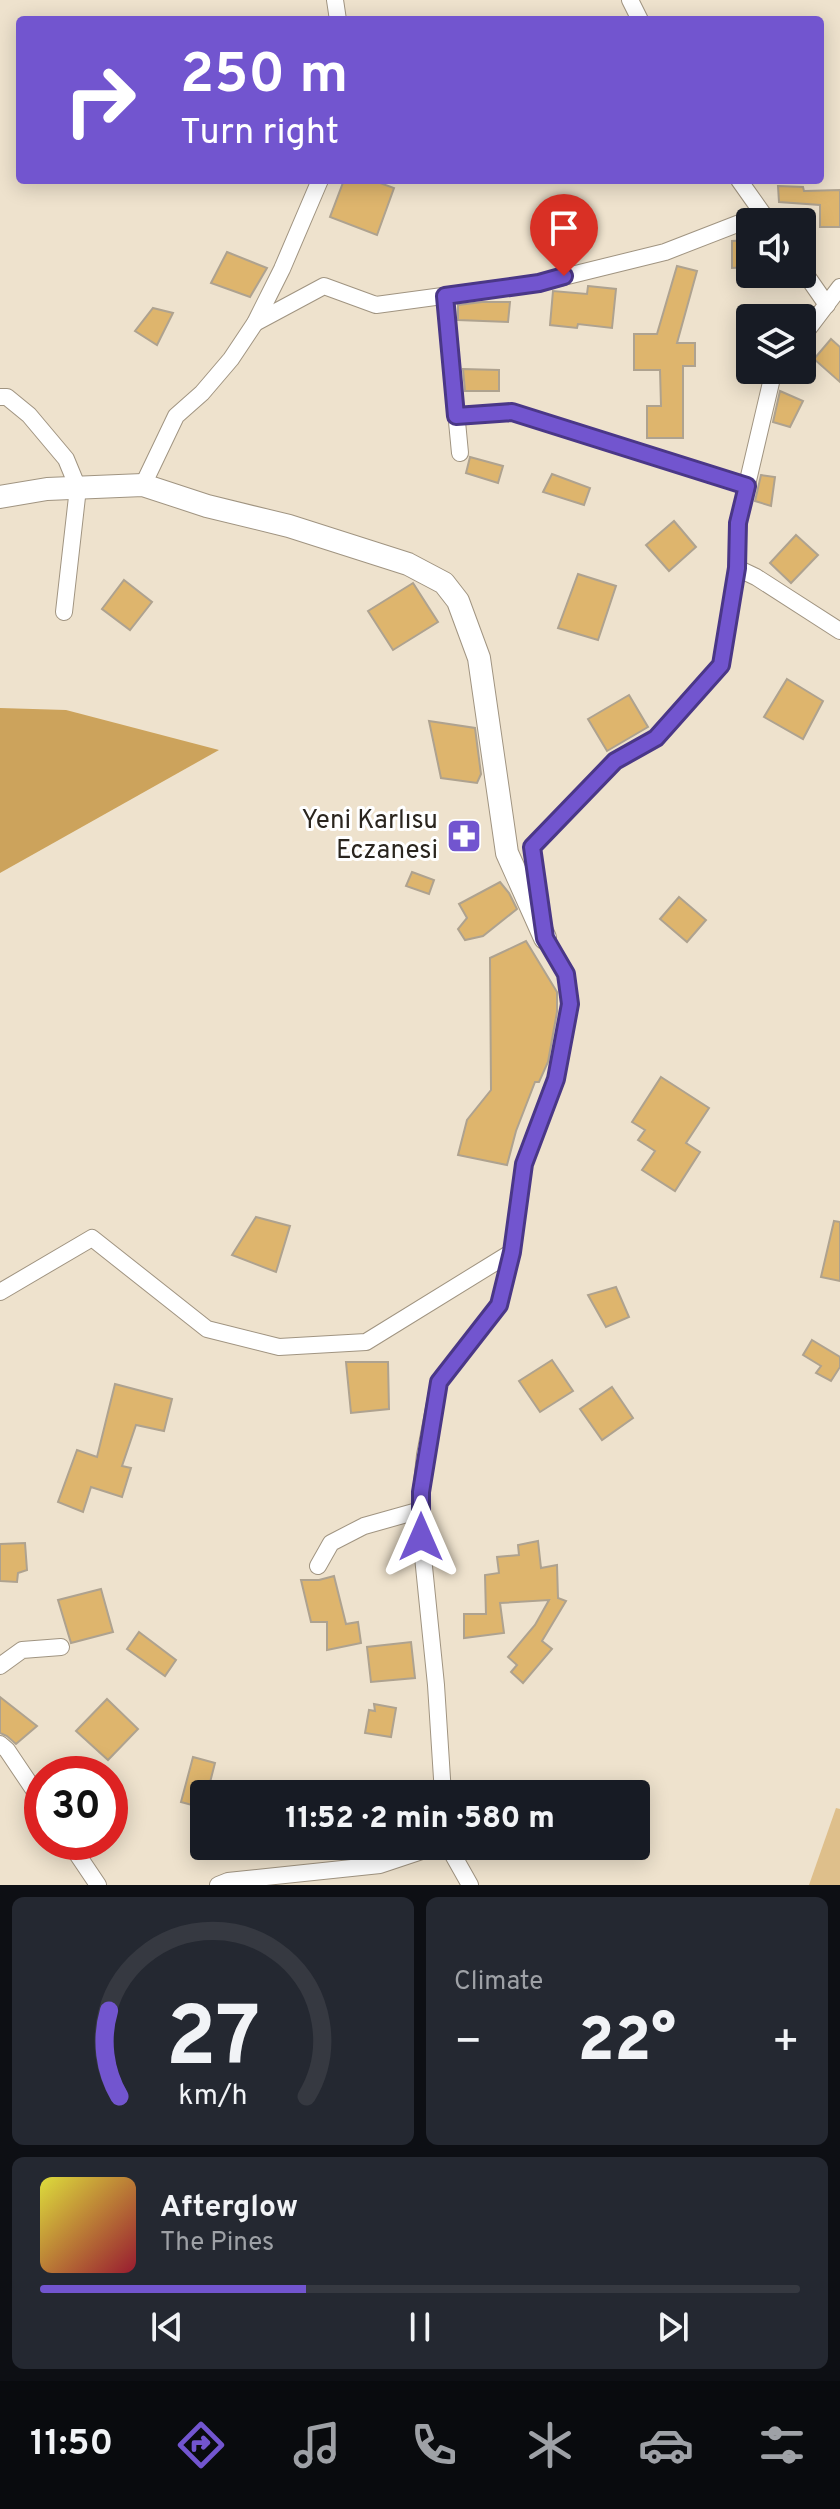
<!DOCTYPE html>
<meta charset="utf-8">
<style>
:root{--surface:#171b24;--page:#242831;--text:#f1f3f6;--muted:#9ea1a6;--line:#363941;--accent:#7255cf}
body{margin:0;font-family:Overpass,sans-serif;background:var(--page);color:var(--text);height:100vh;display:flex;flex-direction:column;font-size:30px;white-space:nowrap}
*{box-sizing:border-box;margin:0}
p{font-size:26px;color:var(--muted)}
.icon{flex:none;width:44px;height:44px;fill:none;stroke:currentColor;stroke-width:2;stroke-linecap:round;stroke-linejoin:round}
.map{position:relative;height:1885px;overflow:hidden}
.side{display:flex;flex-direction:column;gap:12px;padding:12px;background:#0d0f14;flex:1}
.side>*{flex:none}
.guide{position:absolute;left:16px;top:16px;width:808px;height:168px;border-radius:8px;box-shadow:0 4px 20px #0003;background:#7255cf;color:#fff;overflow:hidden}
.controls{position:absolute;left:736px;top:208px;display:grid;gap:16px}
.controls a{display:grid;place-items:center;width:80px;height:80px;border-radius:8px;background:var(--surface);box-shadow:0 4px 20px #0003;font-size:40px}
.speed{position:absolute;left:24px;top:1756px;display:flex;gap:16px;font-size:40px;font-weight:700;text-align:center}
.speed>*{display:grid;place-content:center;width:104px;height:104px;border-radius:50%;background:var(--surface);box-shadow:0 4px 20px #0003;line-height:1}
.speed .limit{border:12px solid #d22;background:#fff;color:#111}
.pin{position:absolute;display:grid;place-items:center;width:68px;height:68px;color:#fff;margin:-82px -34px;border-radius:50% 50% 50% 0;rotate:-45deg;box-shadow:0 0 8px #0007}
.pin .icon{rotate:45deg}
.me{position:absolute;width:88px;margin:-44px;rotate:0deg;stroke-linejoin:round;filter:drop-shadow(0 0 6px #0008)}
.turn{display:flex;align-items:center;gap:28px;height:168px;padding:0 32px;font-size:36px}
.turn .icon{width:104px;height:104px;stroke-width:2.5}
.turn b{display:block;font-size:56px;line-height:68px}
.big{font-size:60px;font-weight:800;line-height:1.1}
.side .tile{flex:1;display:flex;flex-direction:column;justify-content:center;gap:12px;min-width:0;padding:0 28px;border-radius:12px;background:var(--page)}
.side .dial{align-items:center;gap:0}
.dial svg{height:208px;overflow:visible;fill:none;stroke:var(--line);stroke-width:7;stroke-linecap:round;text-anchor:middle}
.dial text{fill:var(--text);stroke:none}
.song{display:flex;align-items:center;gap:24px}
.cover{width:96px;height:96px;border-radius:12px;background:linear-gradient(135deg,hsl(60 70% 55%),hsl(350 70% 35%))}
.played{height:8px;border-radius:4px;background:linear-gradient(90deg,var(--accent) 35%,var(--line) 35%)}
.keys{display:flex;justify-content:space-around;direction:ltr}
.heat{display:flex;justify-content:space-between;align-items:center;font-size:44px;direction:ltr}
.side .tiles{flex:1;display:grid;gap:12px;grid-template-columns:1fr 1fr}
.tile:last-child{grid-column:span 2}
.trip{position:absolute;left:190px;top:1780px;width:460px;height:80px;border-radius:8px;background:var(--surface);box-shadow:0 4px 20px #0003;font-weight:800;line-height:80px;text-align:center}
.menu{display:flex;height:128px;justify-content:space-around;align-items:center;background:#090b0e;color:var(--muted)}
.menu .icon{width:56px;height:56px}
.menu .selected{color:var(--accent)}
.menu b{font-size:36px;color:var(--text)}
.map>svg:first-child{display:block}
</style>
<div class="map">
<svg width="840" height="1885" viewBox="0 0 840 1885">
<rect width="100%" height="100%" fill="#eee2cd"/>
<!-- green -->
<path fill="#debf8b" d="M836,1808L840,1809V1885H809Z"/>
<!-- forest -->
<path fill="#cca35c" d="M0,708L66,710L219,750L0,873Z"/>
<!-- building -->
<g fill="#deb56d" stroke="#aea28f" stroke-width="2">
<path d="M344,180H372L394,188L377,235L330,217Z"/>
<path d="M778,186L803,187L804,191L840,190V227H820V205L779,202Z"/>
<path d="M750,240V267L732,268V241Z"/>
<path d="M227,252L267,268L250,297L211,283Z"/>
<path d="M677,266L697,271L677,343H695V366H683V438H647V406H661L660,370H634V334H657Z"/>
<path d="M588,286L616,289L612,328L578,324L577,328L550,325L553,291L587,294Z"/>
<path d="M482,302H510L508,322L458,320V305Z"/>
<path d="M153,308L173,313L157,345L135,331Z"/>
<path d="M831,339L840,347V382L814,359Z"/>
<path d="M463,369L499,370V391H465Z"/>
<path d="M780,391L803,401L790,427L773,422Z"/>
<path d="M470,457L503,466L498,483L466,473Z"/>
<path d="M552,474L590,488L584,505L543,492Z"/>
<path d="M761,475L775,477L771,506L755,501Z"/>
<path d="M674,521L696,547L669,571L646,545Z"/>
<path d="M796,535L818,555L791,583L770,563Z"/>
<path d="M578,574L616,586L598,640L558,628Z"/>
<path d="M124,580L152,602L130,630L102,609Z"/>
<path d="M413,583L438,622L393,650L368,611Z"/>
<path d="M787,679L823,701L803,739L764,717Z"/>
<path d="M629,695L648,727L607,751L588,719Z"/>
<path d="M429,721L475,728L481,774L477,783L441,778Z"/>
<path d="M412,872L434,880L429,894L406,886Z"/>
<path d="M500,882L509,893L517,909L483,936L465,940L458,929L467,918L459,904Z"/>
<path d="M679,897L706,920L687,942L660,919Z"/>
<path d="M526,941L557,992V1012L548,1062L539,1082H535L516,1131L507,1165L458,1155L467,1120L491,1090L490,958Z"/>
<path d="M661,1077L709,1108L686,1143L700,1152L675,1191L642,1170L655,1151L638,1140L645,1130L632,1122Z"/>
<path d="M256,1217L290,1226L276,1272L232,1255Z"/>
<path d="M834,1221L840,1222V1281L821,1277Z"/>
<path d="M616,1287L629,1317L606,1327L588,1295Z"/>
<path d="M812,1340L840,1357V1367L831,1381L816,1373L821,1366L803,1355Z"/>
<path d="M552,1360L573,1391L540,1412L519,1381Z"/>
<path d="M346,1362H388L389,1409L351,1413Z"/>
<path d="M115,1384L172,1399L164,1431L136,1425L122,1466L131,1468L122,1497L91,1487L83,1512L58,1502L77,1450L97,1457Z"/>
<path d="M612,1387L633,1418L602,1440L580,1409Z"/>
<path d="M538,1541L541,1568L557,1565L558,1598L566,1601L542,1641L552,1649L523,1683L511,1672L517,1665L508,1657L535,1625L549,1600L500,1603L504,1633L464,1638V1614H486L485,1575L499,1573L497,1557L519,1555L518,1545Z"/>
<path d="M25,1543L27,1570L18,1573L17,1582L0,1581V1544Z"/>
<path d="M334,1576L346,1624L358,1622L361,1643L327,1650V1622H311L301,1580H319Z"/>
<path d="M101,1589L113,1632L71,1643L58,1600Z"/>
<path d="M139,1632L176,1660L165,1676L127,1649Z"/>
<path d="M411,1642L415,1678L371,1682L367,1647Z"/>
<path d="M0,1697L37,1726L16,1744L7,1736L0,1733Z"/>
<path d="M107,1699L138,1729L108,1760L76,1731Z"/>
<path d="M374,1704L396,1708L391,1737L365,1733L369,1710L375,1711Z"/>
<path d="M193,1757L215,1763L207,1794H204L203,1808L181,1802Z"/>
</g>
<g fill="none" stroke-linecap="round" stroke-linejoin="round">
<!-- street casing -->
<g stroke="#a09481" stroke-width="18">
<g id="street">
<path d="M335,0L338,20"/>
<path d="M630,0L640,20"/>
<path d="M739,180L768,221"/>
<path d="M802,269L827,305"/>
<path d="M445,296L460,453"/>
<path d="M255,323L324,286L376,305L539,283L665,252L763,214"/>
<path d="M802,337L840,287"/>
<path d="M0,397H7L29,415L66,459L78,488L64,612"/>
<path d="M456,416L512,412L747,486"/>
<path d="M143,485L176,416L202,393L231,359L255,323L282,269L320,180"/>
<path d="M737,568L756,577L840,631"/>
<path d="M0,1292L92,1238L207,1329L279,1347L366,1342L512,1252"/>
<path d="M318,1566L331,1543L364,1526L421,1510"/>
<path d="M0,1666L22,1650L61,1647"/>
<path d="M0,1744L7,1750L42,1802"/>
<path d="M443,1794L436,1685L421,1537V1492L425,1455L439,1382L499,1305L512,1252L524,1164L556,1079L570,1004L566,974L545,938L532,847L615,761L656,738L721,665L737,568L738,523L773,374L776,370"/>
<path d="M69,1842L98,1885"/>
<path d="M448,1846L470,1885"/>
<path d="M218,1885L228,1881L380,1865L437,1846"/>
</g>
</g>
<!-- secondary casing -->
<g stroke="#a09481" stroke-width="24">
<path id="secondary" d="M0,497L47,489L143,485L207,506L289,526L408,564L444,583L458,601L479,658L507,853L545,938"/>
</g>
<!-- street -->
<use href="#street" stroke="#fff" stroke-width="16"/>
<!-- secondary -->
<use href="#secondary" stroke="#fff" stroke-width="22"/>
</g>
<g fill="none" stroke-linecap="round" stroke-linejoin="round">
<!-- route casing -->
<g stroke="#4a3787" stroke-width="20">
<path id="route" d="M421,1537V1492L439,1382L499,1305L512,1252L524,1164L556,1079L570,1004L566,974L545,938L532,847L615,761L656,738L721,665L737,568L738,523L747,486L512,412L456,416L445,296L539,283L564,276"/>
</g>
<!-- route -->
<use href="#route" stroke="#7255cf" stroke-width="14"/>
</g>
<!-- icons -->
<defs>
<g id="pharmacy-square" transform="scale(1.8)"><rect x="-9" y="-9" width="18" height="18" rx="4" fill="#7255cf" stroke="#fff"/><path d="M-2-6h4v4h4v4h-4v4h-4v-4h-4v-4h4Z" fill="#fff"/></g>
</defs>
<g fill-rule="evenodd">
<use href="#pharmacy-square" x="464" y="836"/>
</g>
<g text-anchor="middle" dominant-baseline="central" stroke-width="6" stroke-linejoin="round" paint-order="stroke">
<!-- poi labels -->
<g font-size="26" fill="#2a251e" stroke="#fff" text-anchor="end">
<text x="438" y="821">Yeni Karlısu<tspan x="438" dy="30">Eczanesi</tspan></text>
</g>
</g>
</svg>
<div class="controls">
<a><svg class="icon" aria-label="sound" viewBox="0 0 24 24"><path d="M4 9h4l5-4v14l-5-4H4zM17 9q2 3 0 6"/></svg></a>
<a><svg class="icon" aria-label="layers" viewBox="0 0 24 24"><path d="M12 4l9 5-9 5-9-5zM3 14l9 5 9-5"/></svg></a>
</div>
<div class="speed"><div class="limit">30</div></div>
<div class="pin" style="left:564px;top:276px;background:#d93025"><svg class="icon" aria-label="arrive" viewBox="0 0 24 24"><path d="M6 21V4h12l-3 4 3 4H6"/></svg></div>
<svg class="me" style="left:421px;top:1537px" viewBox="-20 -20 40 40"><path d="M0-17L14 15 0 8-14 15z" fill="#7255cf" stroke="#fff" stroke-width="4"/></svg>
<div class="trip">11:52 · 2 min · 580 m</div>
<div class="guide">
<div class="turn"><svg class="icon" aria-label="right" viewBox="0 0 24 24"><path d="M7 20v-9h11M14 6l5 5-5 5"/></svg><div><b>250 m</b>Turn right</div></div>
</div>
</div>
<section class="side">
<div class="tiles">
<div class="tile dial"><svg viewBox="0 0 100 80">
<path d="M14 69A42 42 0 1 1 86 69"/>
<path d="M14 69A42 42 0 0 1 10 36" stroke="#7255cf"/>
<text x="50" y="56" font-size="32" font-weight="700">27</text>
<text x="50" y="72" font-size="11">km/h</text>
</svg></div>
<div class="tile"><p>Climate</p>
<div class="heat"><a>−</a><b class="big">22°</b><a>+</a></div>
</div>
<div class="tile">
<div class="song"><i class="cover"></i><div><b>Afterglow</b><p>The Pines</p></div></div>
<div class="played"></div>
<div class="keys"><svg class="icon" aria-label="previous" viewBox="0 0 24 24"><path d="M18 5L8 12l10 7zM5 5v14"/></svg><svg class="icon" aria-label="pause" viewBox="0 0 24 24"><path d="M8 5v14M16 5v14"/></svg><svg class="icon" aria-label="next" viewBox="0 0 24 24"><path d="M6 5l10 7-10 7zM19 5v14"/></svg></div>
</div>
</div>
</section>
<nav class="menu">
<b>11:50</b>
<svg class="icon selected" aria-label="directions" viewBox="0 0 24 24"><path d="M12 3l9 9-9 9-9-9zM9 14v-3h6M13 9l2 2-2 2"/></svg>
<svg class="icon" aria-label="music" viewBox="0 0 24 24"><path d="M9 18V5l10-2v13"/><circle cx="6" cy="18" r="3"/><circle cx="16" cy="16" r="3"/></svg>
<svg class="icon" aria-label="phone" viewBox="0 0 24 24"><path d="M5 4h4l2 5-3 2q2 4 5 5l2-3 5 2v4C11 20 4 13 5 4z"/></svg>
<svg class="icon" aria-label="climate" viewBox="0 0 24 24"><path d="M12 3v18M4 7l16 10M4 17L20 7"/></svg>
<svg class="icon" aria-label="car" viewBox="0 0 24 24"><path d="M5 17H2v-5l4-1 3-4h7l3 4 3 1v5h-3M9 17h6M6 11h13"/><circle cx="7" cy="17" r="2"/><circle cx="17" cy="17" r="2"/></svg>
<svg class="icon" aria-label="filters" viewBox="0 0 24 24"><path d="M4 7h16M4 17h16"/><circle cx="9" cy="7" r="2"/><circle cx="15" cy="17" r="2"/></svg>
</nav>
